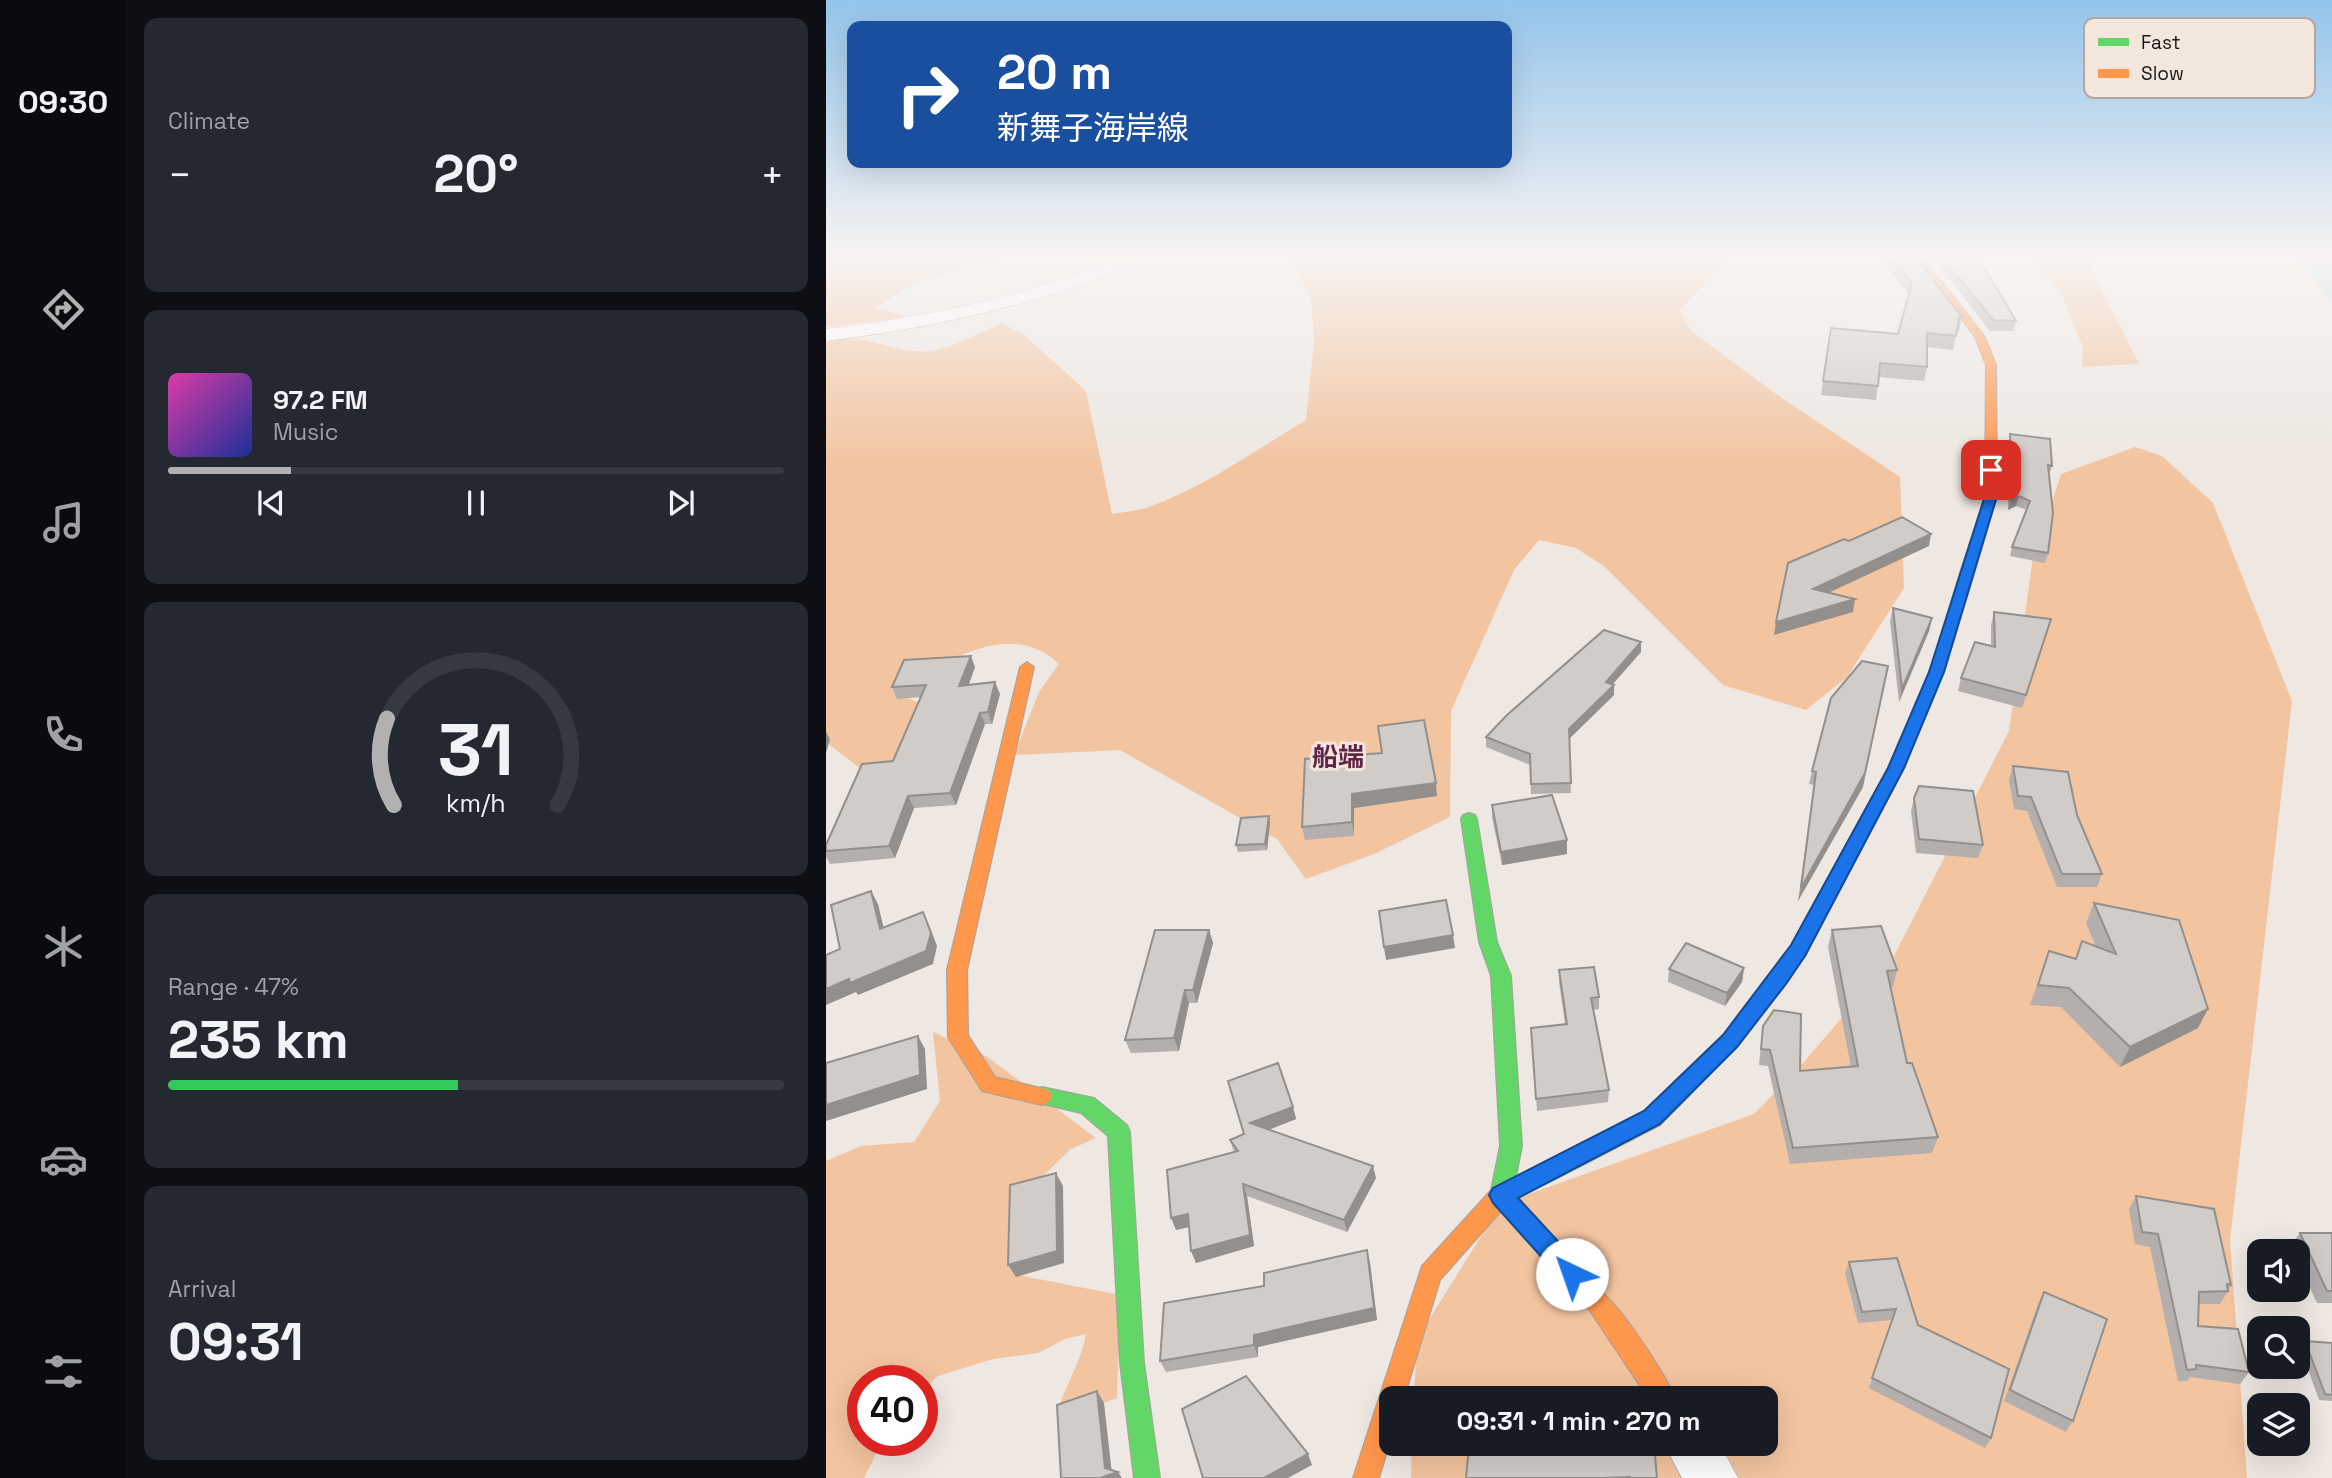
<!DOCTYPE html>
<meta charset="utf-8">
<style>
:root{--surface:#171b24;--page:#242831;--text:#f1f3f6;--muted:#9ea1a6;--line:#363941;--accent:#b2b1b1}
body{margin:0;font-family:"Space Grotesk","Noto Sans JP",sans-serif;background:var(--page);color:var(--text);height:100vh;display:flex;flex-direction:column;font-size:26px;white-space:nowrap}
*{box-sizing:border-box;margin:0}
p{font-size:23px;color:var(--muted)}
.icon{flex:none;width:38px;height:38px;fill:none;stroke:currentColor;stroke-width:2;stroke-linecap:round;stroke-linejoin:round}
.map{position:relative;flex:1;overflow:hidden}
.panel{display:flex;flex-direction:column;gap:18px;padding:18px;background:#0d0f14;width:700px}
.panel>*{flex:none}
.banner{position:absolute;left:21px;top:21px;width:665px;height:147px;border-radius:14px;box-shadow:0 7px 28px #0002;background:#1a4fa0;color:#fff;overflow:hidden}
.controls{position:absolute;left:1421px;top:1239px;display:grid;gap:14px}
.controls a{display:grid;place-items:center;width:63px;height:63px;border-radius:14px;background:var(--surface);box-shadow:0 7px 28px #0002;font-size:35px}
.speed{position:absolute;left:21px;top:1365px;display:flex;gap:14px;font-size:35px;font-weight:700;text-align:center}
.speed>*{display:grid;place-content:center;width:91px;height:91px;border-radius:50%;background:var(--surface);box-shadow:0 7px 28px #0002;line-height:1}
.speed .limit{border:10px solid #d22;background:#fff;color:#111}
.pin{position:absolute;display:grid;place-items:center;width:60px;height:60px;color:#fff;margin:-30px;border-radius:14px;box-shadow:0 4px 10px #0006}
.me{position:absolute;width:77px;margin:-38px;rotate:318deg;stroke-linejoin:round;filter:drop-shadow(0 0 5px #0008)}
.turn{display:flex;align-items:center;gap:24px;height:147px;padding:0 35px;font-size:32px}
.turn .icon{width:91px;height:91px;stroke-width:2.5}
.turn b{display:block;font-size:49px;line-height:60px}
.big{font-size:52px;font-weight:700;line-height:1.1}
.panel .widget{flex:1;display:flex;flex-direction:column;justify-content:center;gap:10px;min-width:0;padding:0 24px;border-radius:14px;background:var(--page)}
.panel .dial{align-items:center;gap:0}
.dial svg{height:182px;overflow:visible;fill:none;stroke:var(--line);stroke-width:7;stroke-linecap:round;text-anchor:middle}
.dial text{fill:var(--text);stroke:none}
.song{display:flex;align-items:center;gap:21px}
.cover{width:84px;height:84px;border-radius:10px;background:linear-gradient(135deg,hsl(320 70% 55%),hsl(230 70% 35%))}
.played{height:7px;border-radius:4px;background:linear-gradient(90deg,var(--accent) 20%,var(--line) 20%)}
.keys{display:flex;justify-content:space-around;direction:ltr}
.heat{display:flex;justify-content:space-between;align-items:center;font-size:38px;direction:ltr}
.charge{height:10px;border-radius:5px;background:linear-gradient(90deg,#34c759 47%,var(--line) 0)}
.trip{position:absolute;left:553px;top:1386px;width:399px;height:70px;border-radius:14px;background:var(--surface);box-shadow:0 7px 28px #0002;font-weight:700;line-height:70px;text-align:center}
main{display:flex;flex:1;min-height:0}
.dock{display:flex;flex-direction:column;width:126px;justify-content:space-around;align-items:center;background:#090b0e;color:var(--muted)}
.dock .icon{width:49px;height:49px}
.dock .current{color:var(--accent)}
.dock b{font-size:32px;color:var(--text)}
.map>svg:first-child{display:block}
</style>
<main>
<nav class="dock">
<b>09:30</b>
<svg class="icon current" aria-label="directions" viewBox="0 0 24 24"><path d="M12 3l9 9-9 9-9-9zM9 14v-3h6M13 9l2 2-2 2"/></svg>
<svg class="icon" aria-label="music" viewBox="0 0 24 24"><path d="M9 18V5l10-2v13"/><circle cx="6" cy="18" r="3"/><circle cx="16" cy="16" r="3"/></svg>
<svg class="icon" aria-label="phone" viewBox="0 0 24 24"><path d="M5 4h4l2 5-3 2q2 4 5 5l2-3 5 2v4C11 20 4 13 5 4z"/></svg>
<svg class="icon" aria-label="climate" viewBox="0 0 24 24"><path d="M12 3v18M4 7l16 10M4 17L20 7"/></svg>
<svg class="icon" aria-label="car" viewBox="0 0 24 24"><path d="M5 17H2v-5l4-1 3-4h7l3 4 3 1v5h-3M9 17h6M6 11h13"/><circle cx="7" cy="17" r="2"/><circle cx="17" cy="17" r="2"/></svg>
<svg class="icon" aria-label="filters" viewBox="0 0 24 24"><path d="M4 7h16M4 17h16"/><circle cx="9" cy="7" r="2"/><circle cx="15" cy="17" r="2"/></svg>
</nav>
<section class="panel">
<div class="widget"><p>Climate</p>
<div class="heat"><a>−</a><b class="big">20°</b><a>+</a></div>
</div>
<div class="widget">
<div class="song"><i class="cover"></i><div><b>97.2 FM</b><p>Music</p></div></div>
<div class="played"></div>
<div class="keys"><svg class="icon" aria-label="previous" viewBox="0 0 24 24"><path d="M18 5L8 12l10 7zM5 5v14"/></svg><svg class="icon" aria-label="pause" viewBox="0 0 24 24"><path d="M8 5v14M16 5v14"/></svg><svg class="icon" aria-label="next" viewBox="0 0 24 24"><path d="M6 5l10 7-10 7zM19 5v14"/></svg></div>
</div>
<div class="widget dial"><svg viewBox="0 0 100 80">
<path d="M14 69A42 42 0 1 1 86 69"/>
<path d="M14 69A42 42 0 0 1 11 31" stroke="#b2b1b1"/>
<text x="50" y="56" font-size="32" font-weight="700">31</text>
<text x="50" y="72" font-size="11">km/h</text>
</svg></div>
<div class="widget"><p>Range · 47%</p><b class="big">235 km</b><div class="charge"></div></div>
<div class="widget"><p>Arrival</p><b class="big">09:31</b></div>
</section>
<div class="map">
<svg width="1506" height="1478" viewBox="0 0 1506 1478">
<rect width="100%" height="100%" fill="#eee7e2"/>
<!-- forest -->
<g fill="#f2c4a0">
<path d="M0,257H179L90,282L49,308L83,317L0,327Z"/>
<path d="M461,257H880L897,264L854,310L864,330L950,394L1074,477L1078,588L1021,677L980,710L897,685L778,566L750,548L713,540L688,570L625,711L624,817L548,854L480,879L451,839L294,750L188,755L213,692L233,664C184,616 114,665 68,692L93,703L79,764L35,769L0,742V342C35,330 69,355 104,351C128,348 154,332 176,323L197,334L260,391L286,514C298,512 312,511 323,507C379,487 430,450 480,420L488,342L485,296Z"/>
<path d="M1205,257H1265L1270,278L1313,364L1256,367L1257,348L1235,292Z"/>
<path d="M1309,447L1336,456L1387,503L1466,701L1404,1240L1421,1478H585L586,1444H940V1398H588L591,1339L675,1204L928,1114L971,1070L1067,958L1183,731L1209,542L1223,512L1235,474Z"/>
<path d="M107,1032L160,1056L270,1138L245,1149L188,1204L192,1275L294,1295L291,1398L239,1417L232,1409C241,1383 255,1361 260,1334L239,1339L212,1353L167,1359L112,1376L96,1391V1381H37V1440H57L38,1478H0V1161L35,1146L88,1142L114,1101Z"/>
</g>
<!-- water -->
<path fill="#b5dcef" d="M1471,257H1506V302L1473,262Z"/>
<g fill="none" stroke-linecap="round" stroke-linejoin="round">
<!-- street casing -->
<g stroke="#a6a19e" stroke-width="1">
<g id="street">
<path d="M297,257H322L319,261C216,303 110,328 0,341V329C102,317 201,296 297,257Z"/>
<path d="M838,1444H894L912,1478H856Z"/>
</g>
</g>
<!-- fast casing -->
<g stroke="#a6a19e" stroke-width="2">
<g id="fast">
<path d="M1141,569L1148,573L1118,672L1078,768L979,956L911,1047L834,1125L739,1174L731,1177L723,1174L720,1167L723,1160L818,1111L897,1035L965,946L1062,768L1104,672L1134,573Z"/>
<path d="M643,813L649,815L651,819L671,942L685,976L696,1146L687,1192L776,1291L780,1299L776,1307L768,1311L760,1307L667,1202L664,1195L674,1146L665,976L653,942L635,819L637,815Z"/>
<path d="M216,1087L268,1098L301,1125L304,1132L318,1363L334,1478H308L294,1363L282,1136L255,1113L209,1102L206,1096L209,1090Z"/>
</g>
</g>
<!-- slow casing -->
<g stroke="#a6a19e" stroke-width="2">
<g id="slow">
<path d="M1088,257H1097L1159,337L1170,365L1171,496L1148,573L1141,577L1134,573L1159,496L1160,365L1149,337Z"/>
<path d="M201,662L208,667L141,970L142,1035L169,1077L223,1090L226,1096L223,1102L216,1105L156,1091L122,1037L121,970L194,667Z"/>
<path d="M731,1157L739,1160L742,1167L739,1174L683,1202L614,1280L578,1398H565V1439L553,1478H527L596,1266L667,1188Z"/>
<path d="M768,1287C789,1296 840,1375 849,1398H822L756,1299L760,1291Z"/>
</g>
</g>
<!-- street -->
<use href="#street" fill="#fcfbfb" fill-rule="evenodd"/>
<!-- fast -->
<use href="#fast" fill="#63d668" fill-rule="evenodd"/>
<!-- slow -->
<use href="#slow" fill="#ff974d" fill-rule="evenodd"/>
</g>
<!-- wall -->
<g fill="#b4afac">
<path d="M1056,257H1089L1136,317L1133,331H1131L1127,350L1101,347V367L1098,381L1053,377L1050,400L995,395L1005,328L1072,334L1083,294L1056,262Z"/>
<path d="M1108,257H1149L1190,321L1188,331H1164L1108,259Z"/>
<path d="M1184,434L1226,466L1223,475L1222,553L1219,563L1184,556L1186,547L1201,510L1190,506L1182,510V444Z"/>
<path d="M1067,608L1106,618L1103,631L1073,702L1064,621Z"/>
<path d="M1168,612L1225,619L1196,708L1132,691L1135,678L1165,646V625Z"/>
<path d="M815,642V652L786,684L788,695L743,739L745,793L705,794L704,765L660,747V737Z"/>
<path d="M149,667L142,685L174,694L166,724H159L130,805L88,808L69,858L4,864L0,857V845L67,761L95,697L71,699L66,687Z"/>
<path d="M479,759L611,796L528,808V836L479,840L476,827Z"/>
<path d="M1187,766L1251,815L1276,874L1271,887H1231L1201,811L1188,809L1183,780Z"/>
<path d="M986,771L1037,787L972,901L988,785L983,784Z"/>
<path d="M1088,798L1157,845L1152,858L1090,853L1085,811Z"/>
<path d="M666,805L741,854L676,865L666,818Z"/>
<path d="M443,816L444,823L441,850L412,852L410,845Z"/>
<path d="M1268,903L1372,1028L1294,1067L1235,1007L1204,1005L1223,951L1249,959L1256,941L1270,947L1260,923Z"/>
<path d="M383,930L387,943L371,1003H363L353,1051L305,1053L299,1040Z"/>
<path d="M1006,930L1071,970L1067,987H1064L1081,1063L1112,1137L1106,1153L964,1164L942,1066L933,1065L937,1026L974,1071L1025,1067L1002,947Z"/>
<path d="M918,968L916,982L899,1006L842,982L843,969Z"/>
<path d="M733,970L773,997V1009L767,1010L783,1090L782,1102L711,1111L705,1028L739,1024L733,982Z"/>
<path d="M467,1107L470,1119L443,1130L550,1178L521,1232L421,1196L428,1246L370,1263L363,1227L350,1230L408,1152L404,1140L418,1134Z"/>
<path d="M1310,1196L1405,1285L1402,1290V1291L1394,1304H1372V1326L1423,1372L1414,1384L1364,1377L1361,1381H1352L1324,1247L1309,1244L1303,1209Z"/>
<path d="M1474,1233H1506V1303H1491L1472,1262V1251H1467L1464,1246Z"/>
<path d="M541,1250L544,1263L551,1320L432,1347V1357L340,1372L334,1361L438,1286Z"/>
<path d="M1023,1262L1092,1325L1165,1438L1159,1448L1043,1388L1066,1320L1032,1323L1019,1273Z"/>
<path d="M1218,1292L1247,1421L1240,1432L1178,1401L1212,1304Z"/>
<path d="M1479,1341L1506,1343V1401L1493,1400L1474,1347Z"/>
<path d="M660,1444V1447L759,1452L758,1444H828L831,1478H640L642,1450L598,1451L597,1446Z"/>
</g>
<!-- shaded-wall -->
<g fill="#928f8c">
<path d="M1193,496L1190,506L1182,510L1185,500Z"/>
<path d="M1105,534L1103,546L985,601L987,589Z"/>
<path d="M1029,599L1027,612L948,635L950,622Z"/>
<path d="M1106,618L1103,631L1073,702L1076,689Z"/>
<path d="M815,642V652L780,692V682Z"/>
<path d="M145,656L149,667L138,698L133,686Z"/>
<path d="M1062,666L1037,787L972,901L975,888Z"/>
<path d="M169,682L174,694L166,724L162,712Z"/>
<path d="M788,685V695L743,739V729Z"/>
<path d="M154,713L159,724L130,805L124,793Z"/>
<path d="M0,732L4,739L0,753Z"/>
<path d="M610,783L611,796L528,808V836L526,822V794Z"/>
<path d="M82,796L88,808L69,858L63,846Z"/>
<path d="M443,816L444,823L441,850L439,844Z"/>
<path d="M741,840V854L676,865L675,852Z"/>
<path d="M45,891L52,904L61,942L54,929Z"/>
<path d="M97,912L103,925L111,946L107,964L32,995L30,992L0,1005V989Z"/>
<path d="M383,930L387,943L371,1003L367,990Z"/>
<path d="M627,935L629,948L560,960L558,947Z"/>
<path d="M918,968L916,982L899,1006L901,993Z"/>
<path d="M359,990L363,1003L353,1051L348,1038Z"/>
<path d="M1382,1009L1372,1028L1294,1067L1304,1047Z"/>
<path d="M92,1036L99,1049L101,1089L0,1121V1105Z"/>
<path d="M467,1107L470,1119L428,1135L424,1123Z"/>
<path d="M547,1166L550,1178L521,1232L518,1220Z"/>
<path d="M230,1173L237,1186L238,1263L190,1277L182,1265Z"/>
<path d="M417,1184L421,1196L428,1246L370,1263L365,1251Z"/>
<path d="M362,1214L367,1226L350,1230L345,1218Z"/>
<path d="M541,1250L544,1263L551,1320L432,1347V1357L428,1345V1335Z"/>
<path d="M271,1391L278,1403L286,1474L292,1472L296,1478H274L279,1468Z"/>
<path d="M482,1454L486,1465L462,1478H438Z"/>
</g>
<!-- building -->
<g fill="#d1ccc8" stroke="#928f8c" stroke-width="2">
<path d="M1064,257H1089L1136,317H1133L1130,336L1101,333V367L1054,363L1052,386L997,381L1005,328L1072,334L1086,283Z"/>
<path d="M1116,257H1149L1156,264L1190,321L1167,320Z"/>
<path d="M1184,434L1224,439L1226,466L1222,465L1227,513L1222,553L1186,547L1204,501L1193,496L1185,500Z"/>
<path d="M1076,517L1105,534L987,589L1029,599L950,622L962,563L1018,539L1023,541Z"/>
<path d="M1067,608L1106,618L1076,689Z"/>
<path d="M1168,612L1225,619L1200,695L1135,678L1149,642L1169,647Z"/>
<path d="M778,630L815,642L780,682L788,685L743,729L745,783L705,784L704,754L660,737L681,715Z"/>
<path d="M145,656L133,686L169,682L162,712L154,713L124,793L82,796L63,846L0,851V845L36,764L67,761L100,685L66,687L78,660Z"/>
<path d="M1036,661L1062,666L1039,773L975,888L990,772L986,771L1005,698Z"/>
<path d="M598,720L610,783L526,794V822L476,827L479,759L556,753L552,726Z"/>
<path d="M1187,766L1242,772L1251,815L1276,874H1236L1205,797L1192,796Z"/>
<path d="M1093,786L1147,791L1157,845L1093,839L1088,798Z"/>
<path d="M726,795L741,840L675,852L666,805Z"/>
<path d="M443,816L439,844L410,845L415,818Z"/>
<path d="M45,891L54,929L97,912L105,933L100,951L24,983L23,979L0,989V955L14,949L5,905Z"/>
<path d="M620,900L627,935L558,947L553,911Z"/>
<path d="M1268,903L1353,920L1382,1009L1304,1047L1243,988L1212,985L1223,951L1250,959L1256,941L1290,954Z"/>
<path d="M1055,926L1071,970L1061,971L1081,1063H1086L1112,1137L967,1148L944,1050L935,1049L937,1026L948,1010L975,1014L974,1071L1032,1066L1006,930Z"/>
<path d="M329,930H383L367,990H359L348,1038L299,1040Z"/>
<path d="M860,943L918,968L901,993L843,969Z"/>
<path d="M768,967L773,997L765,998L783,1090L710,1099L705,1028L741,1024L733,970Z"/>
<path d="M92,1036L94,1075L0,1105V1063Z"/>
<path d="M452,1063L467,1107L424,1123L547,1166L518,1220L417,1184L424,1235L365,1251L362,1214L345,1218L341,1170L412,1151L404,1140L418,1134L402,1081Z"/>
<path d="M230,1173L231,1251L182,1265L184,1185Z"/>
<path d="M1310,1196L1388,1209L1405,1285L1401,1284L1402,1291L1373,1292L1372,1326L1412,1329L1423,1372L1370,1365V1369L1361,1370L1332,1234L1316,1232Z"/>
<path d="M1474,1233H1506V1291H1501Z"/>
<path d="M541,1250L548,1308L428,1335V1345L334,1361L338,1303L438,1286V1273Z"/>
<path d="M1071,1258L1092,1325L1183,1369L1165,1438L1046,1378L1070,1309L1036,1312L1023,1262Z"/>
<path d="M1218,1292L1281,1319L1247,1421L1184,1390Z"/>
<path d="M1479,1341L1506,1343V1395L1499,1394Z"/>
<path d="M420,1376L482,1454L438,1478H377L356,1409Z"/>
<path d="M823,1390L824,1398H756V1392Z"/>
<path d="M271,1391L279,1468L292,1472L274,1478H235L231,1405Z"/>
<path d="M597,1444H659L597,1446Z"/>
<path d="M759,1444H828L831,1478H804V1477L778,1478H640L643,1447L759,1452Z"/>
</g>
<!-- sky -->
<linearGradient id="sky" x2="0" y2="1"><stop stop-color="#93c4eb"/><stop offset="0.55" stop-color="#f7f4f2"/><stop offset="1" stop-color="#f7f4f2" stop-opacity="0"/></linearGradient>
<rect width="1506" height="464" fill="url(#sky)"/>
<!-- route -->
<path fill="#1a73e8" stroke="#114b97" stroke-width="2" d="M1165,466L1171,470V496L1118,672L1078,768L979,956L960,984L911,1047L834,1124L692,1198L755,1266L758,1274L755,1282L746,1286L738,1282L667,1203L663,1195L667,1188L818,1111L897,1035L965,945L1062,768L1103,672L1159,496V470Z"/>
<g text-anchor="middle" dominant-baseline="central" stroke-width="6" stroke-linejoin="round" paint-order="stroke">
<!-- neighbourhood labels -->
<g font-size="26" font-weight="bold" fill="#612448" stroke="#f3e6dd">
<text x="512" y="757">船端</text>
</g>
</g>
<!-- legend -->
<rect x="1258" y="18" width="231" height="80" rx="10" fill="#f3e6dd" stroke="#b2a8a1" stroke-width="2"/>
<rect x="1272" y="38" width="31" height="8" fill="#63d668"/>
<rect x="1272" y="69" width="31" height="9" fill="#ff974d"/>
<g font-size="19" fill="#1c1714">
<text x="1315" y="49">Fast</text>
<text x="1315" y="80">Slow</text>
</g>
</svg>
<div class="controls">
<a><svg class="icon" aria-label="sound" viewBox="0 0 24 24"><path d="M4 9h4l5-4v14l-5-4H4zM17 9q2 3 0 6"/></svg></a>
<a><svg class="icon" aria-label="search" viewBox="0 0 24 24"><circle cx="10" cy="10" r="6"/><path d="M15 15l6 6"/></svg></a>
<a><svg class="icon" aria-label="layers" viewBox="0 0 24 24"><path d="M12 4l9 5-9 5-9-5zM3 14l9 5 9-5"/></svg></a>
</div>
<div class="speed"><div class="limit">40</div></div>
<div class="pin" style="left:1165px;top:470px;background:#d93025"><svg class="icon" aria-label="arrive" viewBox="0 0 24 24"><path d="M6 21V4h12l-3 4 3 4H6"/></svg></div>
<svg class="me" style="left:746px;top:1274px" viewBox="-20 -20 40 40"><circle r="19" fill="#fff"/><path d="M0-13L10 11 0 6-10 11z" fill="#1a73e8"/></svg>
<div class="trip">09:31 · 1 min · 270 m</div>
<div class="banner">
<div class="turn"><svg class="icon" aria-label="right" viewBox="0 0 24 24"><path d="M7 20v-9h11M14 6l5 5-5 5"/></svg><div><b>20 m</b>新舞子海岸線</div></div>
</div>
</div>
</main>
